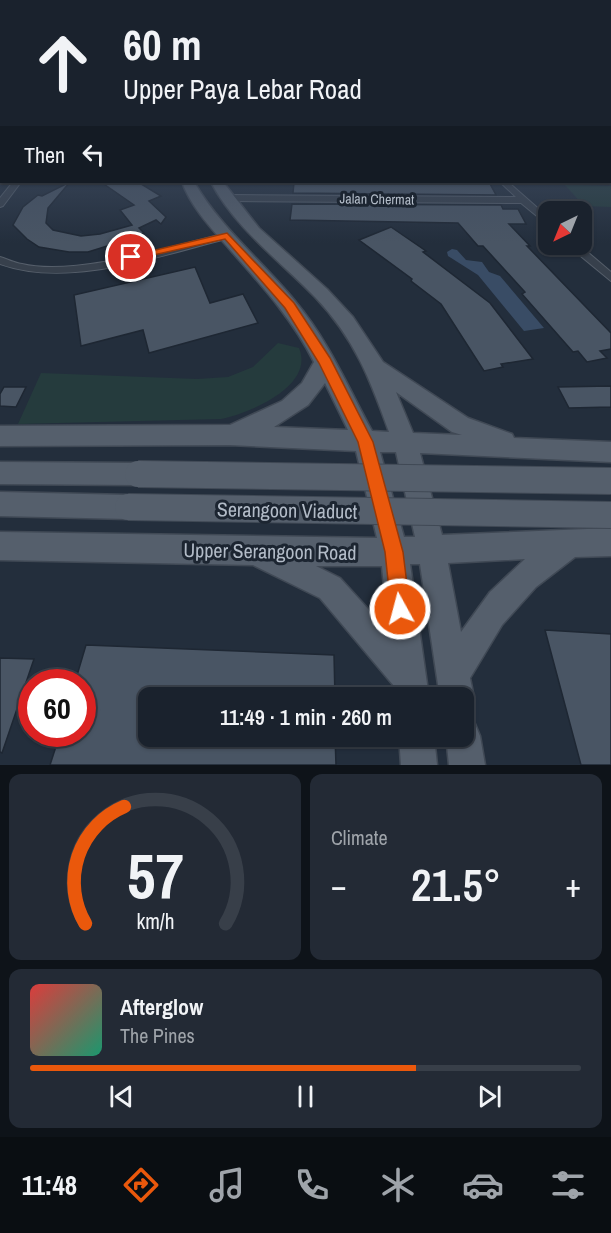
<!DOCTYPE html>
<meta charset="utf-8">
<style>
:root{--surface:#1a222d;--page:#232a35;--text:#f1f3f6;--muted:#9fa4aa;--line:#383f49;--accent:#ea580c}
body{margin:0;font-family:"Archivo Narrow",sans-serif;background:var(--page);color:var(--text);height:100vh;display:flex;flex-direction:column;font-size:22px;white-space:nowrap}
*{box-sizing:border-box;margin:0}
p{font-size:20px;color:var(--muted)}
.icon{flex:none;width:33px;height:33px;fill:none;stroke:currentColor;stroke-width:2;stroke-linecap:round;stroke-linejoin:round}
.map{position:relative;height:765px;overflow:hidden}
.sheet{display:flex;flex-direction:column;gap:9px;padding:9px;background:#0e1319;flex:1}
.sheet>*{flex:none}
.guide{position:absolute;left:0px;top:0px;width:612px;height:183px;box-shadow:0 2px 4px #0004,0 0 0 2px var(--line);background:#1a222d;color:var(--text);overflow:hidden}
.needle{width:39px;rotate:223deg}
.controls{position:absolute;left:538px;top:201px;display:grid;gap:12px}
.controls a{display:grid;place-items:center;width:54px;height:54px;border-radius:12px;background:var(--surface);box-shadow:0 2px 4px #0004,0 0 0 2px var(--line);font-size:30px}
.speed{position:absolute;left:18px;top:669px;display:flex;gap:12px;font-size:30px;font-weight:700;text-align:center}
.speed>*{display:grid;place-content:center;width:78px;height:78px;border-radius:50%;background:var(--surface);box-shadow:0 2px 4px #0004,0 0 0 2px var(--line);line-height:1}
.speed .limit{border:9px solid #d22;background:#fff;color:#111}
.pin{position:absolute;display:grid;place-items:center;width:51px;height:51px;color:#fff;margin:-26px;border:3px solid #fff;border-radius:50%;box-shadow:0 2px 6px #0007}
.me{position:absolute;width:66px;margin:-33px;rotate:353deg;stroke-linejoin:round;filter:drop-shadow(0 0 4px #0008)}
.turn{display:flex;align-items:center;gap:21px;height:126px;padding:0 24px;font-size:27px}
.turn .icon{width:78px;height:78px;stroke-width:2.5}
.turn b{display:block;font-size:42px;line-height:51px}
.then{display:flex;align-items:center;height:57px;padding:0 24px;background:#0003;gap:12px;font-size:22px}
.big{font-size:45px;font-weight:600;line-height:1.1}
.sheet .card{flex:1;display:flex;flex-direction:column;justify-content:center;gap:9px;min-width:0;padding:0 21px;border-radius:12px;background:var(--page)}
.sheet .dial{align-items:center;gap:0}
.dial svg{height:156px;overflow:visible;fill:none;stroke:var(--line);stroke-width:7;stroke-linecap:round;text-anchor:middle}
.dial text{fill:var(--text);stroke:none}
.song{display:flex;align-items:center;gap:18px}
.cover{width:72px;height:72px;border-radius:9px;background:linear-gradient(135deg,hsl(0 70% 55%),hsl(160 70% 35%))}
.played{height:6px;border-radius:3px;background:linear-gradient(90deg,var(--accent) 70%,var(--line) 70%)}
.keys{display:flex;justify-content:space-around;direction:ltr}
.heat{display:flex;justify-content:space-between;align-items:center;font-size:33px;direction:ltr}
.sheet .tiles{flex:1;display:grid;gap:9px;grid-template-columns:1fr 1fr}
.card:last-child{grid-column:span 2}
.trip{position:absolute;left:138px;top:687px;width:336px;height:60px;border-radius:12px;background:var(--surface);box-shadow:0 2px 4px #0004,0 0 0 2px var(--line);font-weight:600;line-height:60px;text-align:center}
.tab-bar{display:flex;height:96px;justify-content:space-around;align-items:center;background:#0a0e12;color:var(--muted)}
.tab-bar .icon{width:42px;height:42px}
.tab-bar .on{color:var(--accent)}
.tab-bar b{font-size:27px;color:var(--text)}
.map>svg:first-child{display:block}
</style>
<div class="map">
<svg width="611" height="765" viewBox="0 0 611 765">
<rect width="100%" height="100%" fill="#232e3c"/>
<!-- green -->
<g fill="#253b3d">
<path d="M565,185L611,186V207L584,206Z"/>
<path d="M278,343L299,348C315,386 250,413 221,419L18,424L41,373L197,379L228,377L253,367Z"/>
</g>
<!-- water -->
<path fill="#394c65" d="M452,249L457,250L466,260L482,262L489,272L500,276L544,328L524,331L478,275L448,256L447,252Z"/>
<!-- building -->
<g fill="#495564" stroke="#1e2733" stroke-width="1.5">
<path d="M70,182L48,208L46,223L53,230L81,236L100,234L132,225L120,210L134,205L101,182H138L161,196L149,201L166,217L161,224L156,220L139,228L144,233L133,238L88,252H69L39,247L27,239L13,225L23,207L38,195L42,196Z"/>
<path d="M294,182H489L496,195L293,193Z"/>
<path d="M292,204L501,205L503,209H518L526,224H509L530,246H527L611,333V349L600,351L607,358L587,362L578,351L573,352L522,294L525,292L483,246H478L458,223L290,220Z"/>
<path d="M391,227L426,251L423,252L490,303L533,359L501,364L503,367L484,371L441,304L411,281L412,279L359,240Z"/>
<path d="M195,267L210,303L243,294L258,323L149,353L143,330L81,346L74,295Z"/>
<path d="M611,386V407L569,408L558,387Z"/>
<path d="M4,387H26L16,407L0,406V394Z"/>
<path d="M545,630L611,634V765H581Z"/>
<path d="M86,645L334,655L335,698H148V736H335L336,765H50L60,734H82V682H75Z"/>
<path d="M0,658L34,659L2,753L0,752Z"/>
</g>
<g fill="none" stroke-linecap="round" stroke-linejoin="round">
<!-- street casing -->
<g stroke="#555e6a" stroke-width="2">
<g id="street">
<path d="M13,182H21L3,206L0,207V198Z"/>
<path d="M500,182H508L549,218V226L521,203L229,201L225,198L229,195L516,197Z"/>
<path d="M227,233L232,236L230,238C161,255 69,289 0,264V257C7,259 14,263 22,264C75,277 173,246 227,233Z"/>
<path d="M566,244H578L611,272V281Z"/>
</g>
</g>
<!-- primary casing -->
<g stroke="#404955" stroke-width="3">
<g id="primary">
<path d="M182,182H194C220,227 262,261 295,301C328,340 348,387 372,431L389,432C370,379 355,339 315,297C279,260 235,228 211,182H223L259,228L327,289L353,317L383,362L468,418L512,434L514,438L611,442V462L420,453L442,535L611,528V556L575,557L536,587L502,625L470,678L474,698L469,710L464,712V698H440L420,564H410L429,698H395L394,686L320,598L253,565L0,560V532L377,538L356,451L230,445L0,446V426L230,425L282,401L302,383L314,362C293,320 263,287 232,252C213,230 192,209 182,182ZM325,383L348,430L274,427L308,405ZM396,392L452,432L462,435L413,433ZM380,452H396L415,537H404ZM525,559L490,592L461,632L448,563ZM316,566H382L388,631L340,578Z"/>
<path d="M0,462L138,463L147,466L150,474L147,482L138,485L0,484Z"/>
<path d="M0,492L128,495L137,498L141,507L137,516L128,519L0,516Z"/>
<path d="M464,719L475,724L480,736L485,765H449L446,736H464Z"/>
<path d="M399,736H434L437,765H401Z"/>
</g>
</g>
<!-- street -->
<use href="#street" fill="#37404c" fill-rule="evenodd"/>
<!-- primary -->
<use href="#primary" fill="#555f6c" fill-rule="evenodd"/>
<!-- primary-bridge casing -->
<g stroke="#404955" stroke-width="28" stroke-linecap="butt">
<g id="primary-bridge">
<path d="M138,474L611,481"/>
<path d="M128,507L611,515"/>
</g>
</g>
<!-- primary-bridge -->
<use href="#primary-bridge" stroke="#555f6c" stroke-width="26"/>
</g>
<!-- sky -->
<linearGradient id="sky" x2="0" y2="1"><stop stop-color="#131921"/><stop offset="0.56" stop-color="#3f4c61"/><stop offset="1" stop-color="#3f4c61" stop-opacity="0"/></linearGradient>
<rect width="611" height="243" fill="url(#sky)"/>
<!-- route -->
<path fill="#ea580c" stroke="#983908" stroke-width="1.5" d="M227,233L294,303L330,358L373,442L403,552L410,609L407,616L400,619L393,616L391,609L385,552L358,442L319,363L285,308L225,239L131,260L126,257Z"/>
<g text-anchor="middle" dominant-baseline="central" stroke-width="6" stroke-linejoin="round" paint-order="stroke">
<!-- far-street labels -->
<g font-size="14" fill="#b2bbc7" stroke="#1c2531">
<text transform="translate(377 199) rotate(1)">Jalan Chermat</text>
</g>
<!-- near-street labels -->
<g font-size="20" fill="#b2bbc7" stroke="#1c2531">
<text transform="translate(287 510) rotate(1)">Serangoon Viaduct</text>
<text transform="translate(270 551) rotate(1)">Upper Serangoon Road</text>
</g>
</g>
</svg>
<div class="controls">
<a><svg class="needle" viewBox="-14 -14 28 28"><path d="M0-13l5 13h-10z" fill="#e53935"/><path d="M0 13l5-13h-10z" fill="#9fa4aa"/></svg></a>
</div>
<div class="speed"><div class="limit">60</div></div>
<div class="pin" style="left:131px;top:257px;background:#d93025"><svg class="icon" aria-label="arrive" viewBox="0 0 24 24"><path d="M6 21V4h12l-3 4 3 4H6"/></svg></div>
<svg class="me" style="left:400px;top:609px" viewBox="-20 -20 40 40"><circle r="17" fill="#ea580c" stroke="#fff" stroke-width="3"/><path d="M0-11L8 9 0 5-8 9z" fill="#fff"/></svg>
<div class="trip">11:49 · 1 min · 260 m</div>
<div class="guide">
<div class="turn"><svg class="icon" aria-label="ahead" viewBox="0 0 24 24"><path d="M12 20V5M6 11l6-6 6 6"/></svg><div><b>60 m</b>Upper Paya Lebar Road</div></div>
<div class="then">Then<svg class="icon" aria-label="left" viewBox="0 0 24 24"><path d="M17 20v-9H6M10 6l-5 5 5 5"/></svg></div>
</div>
</div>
<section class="sheet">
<div class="tiles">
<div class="card dial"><svg viewBox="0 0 100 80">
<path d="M14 69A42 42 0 1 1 86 69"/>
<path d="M14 69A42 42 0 0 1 34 9" stroke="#ea580c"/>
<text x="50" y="56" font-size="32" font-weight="700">57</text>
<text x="50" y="72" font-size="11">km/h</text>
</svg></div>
<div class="card"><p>Climate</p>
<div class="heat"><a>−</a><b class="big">21.5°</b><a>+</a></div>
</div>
<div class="card">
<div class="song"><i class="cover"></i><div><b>Afterglow</b><p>The Pines</p></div></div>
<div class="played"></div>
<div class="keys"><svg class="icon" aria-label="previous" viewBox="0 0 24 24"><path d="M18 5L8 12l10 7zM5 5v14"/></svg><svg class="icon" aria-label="pause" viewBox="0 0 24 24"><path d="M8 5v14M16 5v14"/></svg><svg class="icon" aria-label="next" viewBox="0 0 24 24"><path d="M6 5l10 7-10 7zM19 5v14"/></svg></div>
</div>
</div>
</section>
<nav class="tab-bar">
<b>11:48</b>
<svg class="icon on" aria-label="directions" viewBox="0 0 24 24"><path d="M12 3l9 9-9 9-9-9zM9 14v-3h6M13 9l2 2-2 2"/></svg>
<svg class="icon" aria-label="music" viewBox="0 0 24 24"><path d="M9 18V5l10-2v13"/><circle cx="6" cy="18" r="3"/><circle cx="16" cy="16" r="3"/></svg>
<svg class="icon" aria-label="phone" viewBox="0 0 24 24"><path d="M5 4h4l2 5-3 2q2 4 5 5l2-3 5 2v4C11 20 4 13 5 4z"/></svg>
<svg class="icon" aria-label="climate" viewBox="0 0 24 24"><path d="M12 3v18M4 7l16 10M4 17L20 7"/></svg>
<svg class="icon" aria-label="car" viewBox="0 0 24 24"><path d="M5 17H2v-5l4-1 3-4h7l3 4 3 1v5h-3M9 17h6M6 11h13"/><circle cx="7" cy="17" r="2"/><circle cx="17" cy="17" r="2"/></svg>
<svg class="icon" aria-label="filters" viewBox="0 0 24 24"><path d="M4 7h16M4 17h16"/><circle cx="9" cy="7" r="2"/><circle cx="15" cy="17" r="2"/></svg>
</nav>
